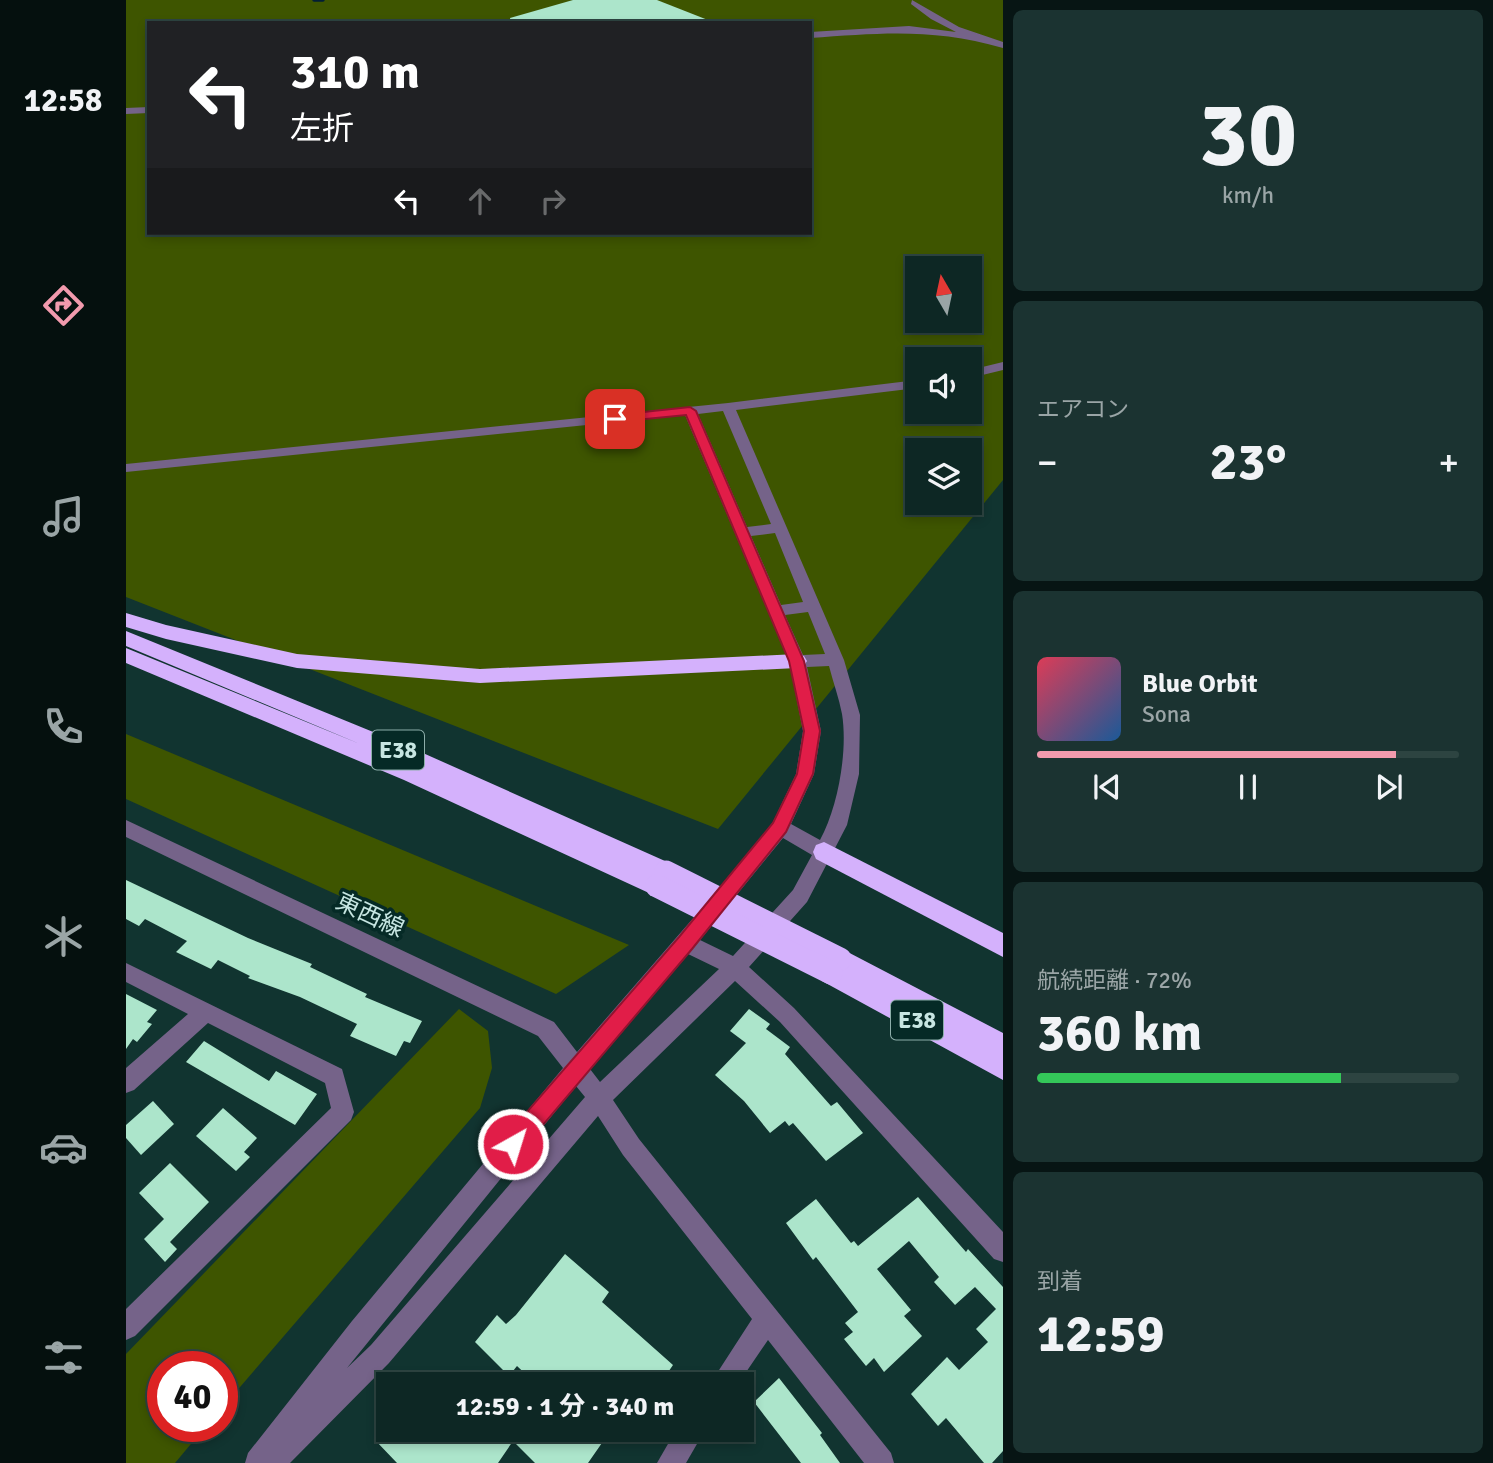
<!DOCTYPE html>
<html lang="ja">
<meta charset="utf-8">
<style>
:root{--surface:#0d2724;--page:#1b3331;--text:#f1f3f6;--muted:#9aa5a6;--line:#2d4441;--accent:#f29aad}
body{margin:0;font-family:Signika,"Noto Sans JP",sans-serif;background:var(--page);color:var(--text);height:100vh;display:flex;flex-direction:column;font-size:26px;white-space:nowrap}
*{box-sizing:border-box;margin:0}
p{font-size:23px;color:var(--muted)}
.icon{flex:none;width:38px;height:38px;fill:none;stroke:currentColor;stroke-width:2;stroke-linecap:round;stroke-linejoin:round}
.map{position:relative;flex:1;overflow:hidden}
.sheet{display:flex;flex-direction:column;gap:10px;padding:10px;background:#071514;width:490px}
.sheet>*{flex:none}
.guide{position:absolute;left:21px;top:21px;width:665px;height:214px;border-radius:0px;box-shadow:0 4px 10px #0003,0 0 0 2px var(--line);background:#202124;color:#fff;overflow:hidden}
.needle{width:46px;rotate:351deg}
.controls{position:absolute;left:779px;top:256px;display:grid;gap:14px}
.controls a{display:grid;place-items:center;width:77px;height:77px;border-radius:0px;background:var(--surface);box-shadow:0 4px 10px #0003,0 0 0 2px var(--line);font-size:35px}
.speed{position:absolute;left:21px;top:1351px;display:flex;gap:14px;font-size:35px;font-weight:700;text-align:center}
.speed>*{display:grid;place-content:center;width:91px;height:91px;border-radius:50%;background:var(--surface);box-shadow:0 4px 10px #0003,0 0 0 2px var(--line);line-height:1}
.speed .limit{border:10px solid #d22;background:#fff;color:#111}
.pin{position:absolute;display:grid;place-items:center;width:60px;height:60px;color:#fff;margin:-30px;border-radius:14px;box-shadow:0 4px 10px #0006}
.me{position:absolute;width:77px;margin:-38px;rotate:39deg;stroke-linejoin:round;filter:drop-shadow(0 0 5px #0008)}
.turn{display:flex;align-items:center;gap:24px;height:147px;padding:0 28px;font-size:32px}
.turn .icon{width:91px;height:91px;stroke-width:2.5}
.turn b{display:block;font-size:49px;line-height:60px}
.lanes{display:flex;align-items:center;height:66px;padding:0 28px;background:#0003;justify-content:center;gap:35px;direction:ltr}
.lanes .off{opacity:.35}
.big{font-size:52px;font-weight:700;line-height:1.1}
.sheet .widget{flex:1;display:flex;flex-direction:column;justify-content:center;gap:10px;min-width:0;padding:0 24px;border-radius:10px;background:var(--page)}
.sheet .dial{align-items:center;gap:0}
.dial b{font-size:91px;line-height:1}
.song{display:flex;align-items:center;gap:21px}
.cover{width:84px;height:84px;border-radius:10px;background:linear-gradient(135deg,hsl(350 70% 55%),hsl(210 70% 35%))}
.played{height:7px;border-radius:4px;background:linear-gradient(90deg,var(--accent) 85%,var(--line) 85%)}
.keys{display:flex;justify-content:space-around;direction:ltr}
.heat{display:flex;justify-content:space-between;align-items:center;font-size:38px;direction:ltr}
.charge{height:10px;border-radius:5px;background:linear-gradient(90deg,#34c759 72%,var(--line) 0)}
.trip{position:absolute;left:250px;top:1372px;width:378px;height:70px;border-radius:0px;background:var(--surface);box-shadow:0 4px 10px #0003,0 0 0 2px var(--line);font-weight:700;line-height:70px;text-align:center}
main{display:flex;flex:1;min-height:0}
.dock{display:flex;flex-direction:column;width:126px;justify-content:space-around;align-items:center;background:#05100e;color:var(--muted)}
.dock .icon{width:49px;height:49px}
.dock .selected{color:var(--accent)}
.dock b{font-size:32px;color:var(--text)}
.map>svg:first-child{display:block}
</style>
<main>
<nav class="dock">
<b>12:58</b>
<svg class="icon selected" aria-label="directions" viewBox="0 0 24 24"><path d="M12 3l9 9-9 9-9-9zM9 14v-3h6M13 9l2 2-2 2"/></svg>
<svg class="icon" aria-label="music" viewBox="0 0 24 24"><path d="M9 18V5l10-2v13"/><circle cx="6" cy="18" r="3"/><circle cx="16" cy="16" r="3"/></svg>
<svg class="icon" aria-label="phone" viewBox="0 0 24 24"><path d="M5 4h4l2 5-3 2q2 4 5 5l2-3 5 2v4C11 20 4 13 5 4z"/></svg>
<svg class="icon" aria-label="climate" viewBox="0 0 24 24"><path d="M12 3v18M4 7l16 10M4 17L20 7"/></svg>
<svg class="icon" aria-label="car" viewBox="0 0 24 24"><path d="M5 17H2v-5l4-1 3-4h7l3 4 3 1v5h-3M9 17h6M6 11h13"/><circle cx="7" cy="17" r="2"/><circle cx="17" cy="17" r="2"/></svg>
<svg class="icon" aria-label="filters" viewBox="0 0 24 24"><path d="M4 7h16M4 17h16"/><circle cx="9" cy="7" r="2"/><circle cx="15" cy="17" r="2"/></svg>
</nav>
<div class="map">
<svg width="877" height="1463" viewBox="0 0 877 1463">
<rect width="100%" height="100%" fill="#113430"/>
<!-- green -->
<g fill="#3e5500" fill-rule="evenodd">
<path d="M0,0H877V480L592,829L0,597ZM23,23H684V233H23ZM791,268H844V320H791ZM791,359H844V411H791ZM791,450H844V502H791Z"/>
<path d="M0,734L503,945L430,994L0,799Z"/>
<path d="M333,1009L362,1031L366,1068L354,1108L96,1408V1367H37V1426H80L49,1463H0V1354Z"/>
</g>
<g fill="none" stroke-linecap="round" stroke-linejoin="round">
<!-- stream -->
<path stroke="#021e34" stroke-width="3.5" d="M188,0H197"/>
</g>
<!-- building -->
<g fill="#ace5cb">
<path d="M447,0H531L587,22L385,23L384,18Z"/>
<path d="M0,880L122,938L186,964L184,967L241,994L239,997L296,1021L284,1043L278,1041L270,1056L224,1036L231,1024L174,997L122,978L124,976L92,960L85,969L50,952L61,941L19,919L13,926L0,919Z"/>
<path d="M0,994L31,1010L21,1022L26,1024L11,1042L7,1039L0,1049Z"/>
<path d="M623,1009L644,1024L640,1029L664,1047L659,1054L705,1106L711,1102L737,1133L700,1161L667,1123L663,1126L659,1121L644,1133L618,1101L589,1075L620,1043L604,1031Z"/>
<path d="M78,1041L143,1081L150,1071L191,1094L169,1125L60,1062Z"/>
<path d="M27,1101L48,1124L15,1155L0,1138V1125Z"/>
<path d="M97,1108L131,1138L118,1152L124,1157L110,1171L70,1136Z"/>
<path d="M44,1163L83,1202L44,1242L51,1249L39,1262L18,1239L38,1219L13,1193Z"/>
<path d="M792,1197L840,1252L842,1249L877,1287V1451L866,1463H858L820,1418L812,1426L785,1394L821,1357L833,1370L862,1342L850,1329L870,1309L849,1287L829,1305L808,1282L813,1277L783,1241L751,1269L785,1310L778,1316L796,1336L758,1372L748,1358L740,1366L718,1339L727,1332L719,1323L732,1312L690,1257L687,1260L660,1223L690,1199L725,1243L728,1241L732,1246Z"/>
<path d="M439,1254L483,1292L476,1302L547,1365L534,1384H410L391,1366L383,1376L349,1342L371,1315L380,1324L390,1315Z"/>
<path d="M653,1378L696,1433L694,1435L714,1463H675L628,1402Z"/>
<path d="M257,1430H485L462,1463H409L387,1441L372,1463H271L249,1440Z"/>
</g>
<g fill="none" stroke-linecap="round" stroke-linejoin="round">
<!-- minor -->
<g fill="#756389" fill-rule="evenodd">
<path d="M786,0L833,27L877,42V48C807,28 756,33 684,38V32L783,26L830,32L805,19L785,4Z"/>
<path d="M23,107V113L0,114V108Z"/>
<path d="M877,362V370L844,378V370Z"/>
<path d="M791,380V388L610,410L718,660L734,715L733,774L721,825L681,902L623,967L668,1008L877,1232V1262L868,1259L654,1022L609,981L487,1100L513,1139L765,1453L768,1463H738L642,1340L612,1384H584L626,1319L497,1155L472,1116L263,1363L164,1463H119L122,1453L226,1321L437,1068L412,1036L0,837V820L428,1022L451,1052L615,863L647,822L670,774L677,731L663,661L559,415L0,472V464L602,403ZM597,411L645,524L621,527L572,414ZM649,533L677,602L655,605L625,536ZM682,612L699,654L677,655L659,615ZM703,666C707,682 713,698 716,714C722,751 712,807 694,840L665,824L688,774L695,731L681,667ZM657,838L686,855L667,890L607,956L574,940ZM562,954L593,969L474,1082L464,1069ZM450,1086L459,1097L245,1345L221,1368Z"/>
<path d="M0,963L216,1069L228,1112L225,1120L9,1336L0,1340V1309L205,1108L199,1083L82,1023L8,1090L0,1093V1068L62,1014L0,982Z"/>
<path d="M550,1430H579L560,1463H531Z"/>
</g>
<!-- highway -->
<g fill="#d4b1fc" fill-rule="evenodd">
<path d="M0,613L40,625L171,654L354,669L671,654L678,656L681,661L678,666L671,668L354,683L171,668L40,639L0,627Z"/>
<path d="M0,631L279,745L548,865L552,872L548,879L541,882L543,886L539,893L531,896L523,893L278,780L0,663V648L234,744L0,646Z"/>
<path d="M698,842L877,933V957L690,859L687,852L690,845Z"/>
<path d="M714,948L877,1033V1080L696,981L693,973L696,965L703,962L702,959L705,951Z"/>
</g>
<!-- highway-bridge -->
<g stroke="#d4b1fc" stroke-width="23">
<path d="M540,872L714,959"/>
<path d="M531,886L705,973"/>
</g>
</g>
<!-- route -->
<path fill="#e11d48" stroke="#92132f" stroke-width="2" d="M564,407L570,411L678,661L694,731L687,774L660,832L566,949L395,1151L387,1154L380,1151L377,1144L380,1136L553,937L647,823L671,774L678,731L663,661L560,415L489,422L483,419L489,415Z"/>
<g text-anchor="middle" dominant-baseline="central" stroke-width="7" stroke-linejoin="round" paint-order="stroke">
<!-- shield labels -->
<g fill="#052a26" stroke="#8daeaa" stroke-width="2">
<rect x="246" y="730.5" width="52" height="39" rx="5"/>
<rect x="765" y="1000.5" width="52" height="39" rx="5"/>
</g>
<g font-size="23" font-weight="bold" fill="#c7e6e2">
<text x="272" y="750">E38</text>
<text x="791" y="1020">E38</text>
</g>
<!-- street labels -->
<g font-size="24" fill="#c7e6e2" stroke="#052a26">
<text transform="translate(244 915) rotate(25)">東西線</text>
</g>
</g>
</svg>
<div class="controls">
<a><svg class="needle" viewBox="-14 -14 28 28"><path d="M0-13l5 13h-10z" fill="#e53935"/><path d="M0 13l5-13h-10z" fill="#9aa5a6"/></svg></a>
<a><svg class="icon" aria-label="sound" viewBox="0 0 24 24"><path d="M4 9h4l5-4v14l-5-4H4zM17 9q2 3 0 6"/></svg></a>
<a><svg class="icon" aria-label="layers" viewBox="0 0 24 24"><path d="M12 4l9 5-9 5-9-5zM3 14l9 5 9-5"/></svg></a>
</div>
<div class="speed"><div class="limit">40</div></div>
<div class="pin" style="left:489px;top:419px;background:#d93025"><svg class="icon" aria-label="arrive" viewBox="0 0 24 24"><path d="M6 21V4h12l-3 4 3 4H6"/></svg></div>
<svg class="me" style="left:387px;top:1144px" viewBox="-20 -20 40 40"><circle r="17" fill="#e11d48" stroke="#fff" stroke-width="3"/><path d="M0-11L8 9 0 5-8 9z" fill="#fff"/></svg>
<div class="trip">12:59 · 1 分 · 340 m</div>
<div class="guide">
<div class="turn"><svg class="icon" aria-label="left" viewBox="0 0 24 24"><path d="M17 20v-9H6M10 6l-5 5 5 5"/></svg><div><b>310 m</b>左折</div></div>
<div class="lanes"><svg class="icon" aria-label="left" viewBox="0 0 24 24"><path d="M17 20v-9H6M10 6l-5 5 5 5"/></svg><svg class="icon off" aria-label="ahead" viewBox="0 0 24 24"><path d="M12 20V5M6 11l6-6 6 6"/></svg><svg class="icon off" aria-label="right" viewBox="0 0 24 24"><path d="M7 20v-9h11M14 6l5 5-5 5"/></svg></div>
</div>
</div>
<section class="sheet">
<div class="widget dial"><b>30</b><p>km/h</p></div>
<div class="widget"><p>エアコン</p>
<div class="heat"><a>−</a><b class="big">23°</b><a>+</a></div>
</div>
<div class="widget">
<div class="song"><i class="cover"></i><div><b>Blue Orbit</b><p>Sona</p></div></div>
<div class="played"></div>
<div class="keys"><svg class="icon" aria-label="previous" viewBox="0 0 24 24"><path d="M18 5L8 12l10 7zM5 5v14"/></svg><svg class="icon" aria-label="pause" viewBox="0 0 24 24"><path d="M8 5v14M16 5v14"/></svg><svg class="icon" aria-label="next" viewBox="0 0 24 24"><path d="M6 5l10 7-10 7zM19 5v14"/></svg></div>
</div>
<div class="widget"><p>航続距離 · 72%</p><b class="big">360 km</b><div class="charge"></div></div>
<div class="widget"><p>到着</p><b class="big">12:59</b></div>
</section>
</main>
